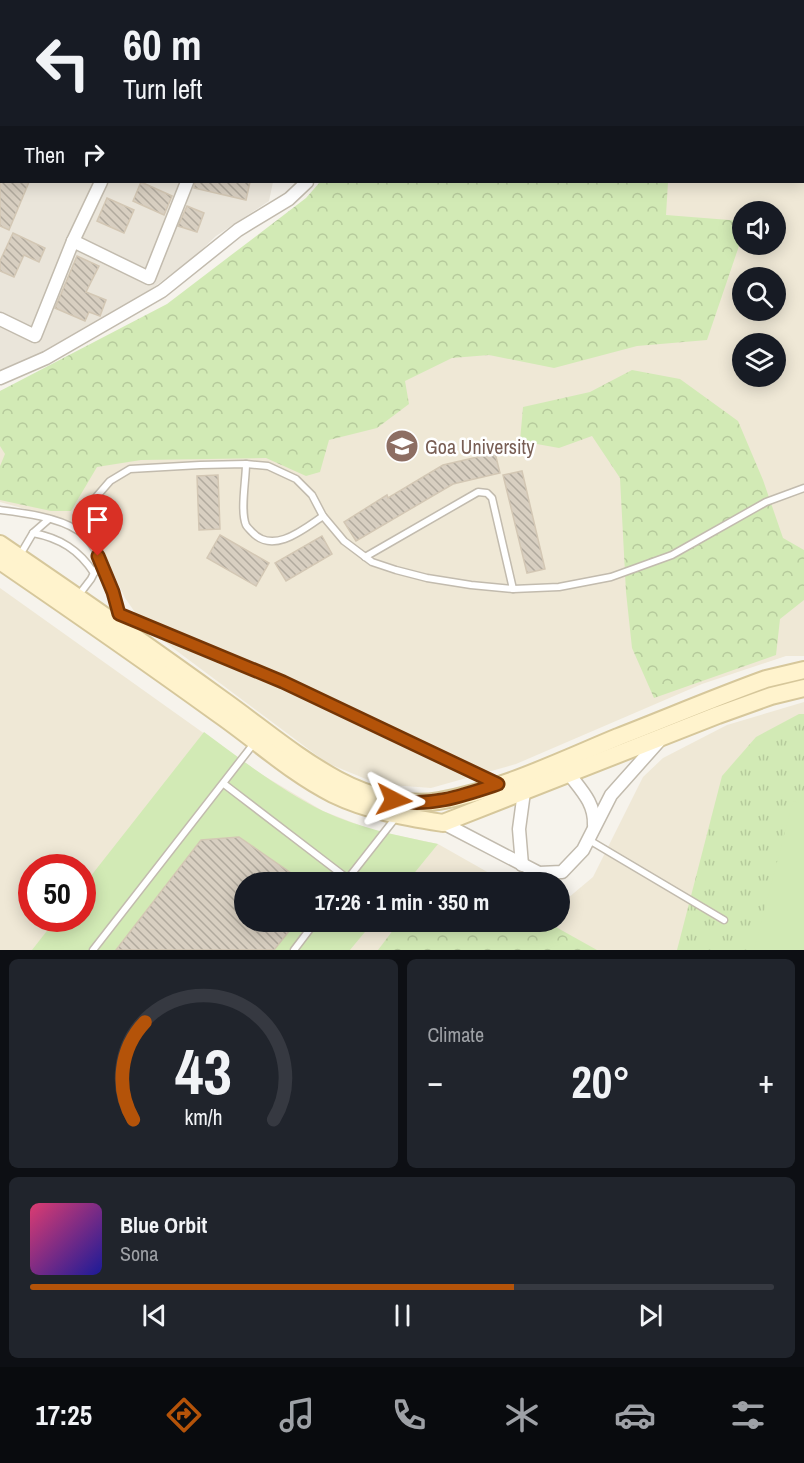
<!DOCTYPE html>
<meta charset="utf-8">
<style>
:root{--surface:#171b24;--page:#20242c;--text:#f1f3f6;--muted:#9ea1a6;--line:#363941;--accent:#b45309}
body{margin:0;font-family:"Archivo Narrow",sans-serif;background:var(--page);color:var(--text);height:100vh;display:flex;flex-direction:column;font-size:22px;white-space:nowrap}
*{box-sizing:border-box;margin:0}
p{font-size:20px;color:var(--muted)}
.icon{flex:none;width:33px;height:33px;fill:none;stroke:currentColor;stroke-width:2;stroke-linecap:round;stroke-linejoin:round}
.map{position:relative;height:950px;overflow:hidden}
.drawer{display:flex;flex-direction:column;gap:9px;padding:9px;background:#0d0f14;flex:1}
.drawer>*{flex:none}
.top-card{position:absolute;left:0px;top:0px;width:804px;height:183px;box-shadow:0 3px 15px #0003;background:#171b24;color:var(--text);overflow:hidden}
.tools{position:absolute;left:732px;top:201px;display:grid;gap:12px}
.tools a{display:grid;place-items:center;width:54px;height:54px;border-radius:50%;background:var(--surface);box-shadow:0 3px 15px #0003;font-size:30px}
.speed{position:absolute;left:18px;top:854px;display:flex;gap:12px;font-size:30px;font-weight:700;text-align:center}
.speed>*{display:grid;place-content:center;width:78px;height:78px;border-radius:50%;background:var(--surface);box-shadow:0 3px 15px #0003;line-height:1}
.speed .limit{border:9px solid #d22;background:#fff;color:#111}
.pin{position:absolute;display:grid;place-items:center;width:51px;height:51px;color:#fff;margin:-62px -26px;border-radius:50% 50% 50% 0;rotate:-45deg;box-shadow:0 0 6px #0007}
.pin .icon{rotate:45deg}
.me{position:absolute;width:66px;margin:-33px;rotate:94deg;stroke-linejoin:round;filter:drop-shadow(0 0 4px #0008)}
.turn{display:flex;align-items:center;gap:21px;height:126px;padding:0 24px;font-size:27px}
.turn .icon{width:78px;height:78px;stroke-width:2.5}
.turn b{display:block;font-size:42px;line-height:51px}
.then{display:flex;align-items:center;height:57px;padding:0 24px;background:#0003;gap:12px;font-size:22px}
.big{font-size:45px;font-weight:800;line-height:1.1}
.drawer .card{flex:1;display:flex;flex-direction:column;justify-content:center;gap:9px;min-width:0;padding:0 21px;border-radius:9px;background:var(--page)}
.drawer .dial{align-items:center;gap:0}
.dial svg{height:156px;overflow:visible;fill:none;stroke:var(--line);stroke-width:7;stroke-linecap:round;text-anchor:middle}
.dial text{fill:var(--text);stroke:none}
.song{display:flex;align-items:center;gap:18px}
.cover{width:72px;height:72px;border-radius:9px;background:linear-gradient(135deg,hsl(340 70% 55%),hsl(240 70% 35%))}
.played{height:6px;border-radius:3px;background:linear-gradient(90deg,var(--accent) 65%,var(--line) 65%)}
.keys{display:flex;justify-content:space-around;direction:ltr}
.heat{display:flex;justify-content:space-between;align-items:center;font-size:33px;direction:ltr}
.drawer .tiles{flex:1;display:grid;gap:9px;grid-template-columns:1fr 1fr}
.card:last-child{grid-column:span 2}
.trip{position:absolute;left:234px;top:872px;width:336px;height:60px;border-radius:30px;background:var(--surface);box-shadow:0 3px 15px #0003;font-weight:800;line-height:60px;text-align:center}
.dock{display:flex;height:96px;justify-content:space-around;align-items:center;background:#090b0e;color:var(--muted)}
.dock .icon{width:42px;height:42px}
.dock .selected{color:var(--accent)}
.dock b{font-size:27px;color:var(--text)}
.map>svg:first-child{display:block}
</style>
<div class="map">
<svg width="804" height="950" viewBox="0 0 804 950">
<defs>
<pattern id="grass-tufts" width="24" height="20" patternUnits="userSpaceOnUse" patternTransform="scale(1.5)"><rect width="24" height="20" fill="#d2eab5"/><path d="M3 7l-1-3M5 7V3M7 7l1-3M15 17l-1-3M17 17v-4M19 17l1-3" fill="none" stroke="#b6ca9c"/></pattern>
<pattern id="forest-crowns" width="20" height="18" patternUnits="userSpaceOnUse" patternTransform="scale(1.5)"><rect width="20" height="18" fill="#d2eab5"/><path d="M2 6a3 3 0 1 1 6 0M12 15a3 3 0 1 1 6 0" fill="none" stroke="#b6ca9c"/></pattern>
<pattern id="building-back-hatch" width="6" height="6" patternUnits="userSpaceOnUse" patternTransform="scale(1.5)"><rect width="6" height="6" fill="#d8cfc1"/><path d="M-1 5l2 2M0 0l6 6M5-1l2 2" fill="none" stroke="#b1aa9e"/></pattern>
</defs>
<rect width="100%" height="100%" fill="#f6f3ec"/>
<!-- residential -->
<path fill="#eae5da" d="M0,0L144,1L2,2V182H273L269,201L216,236L191,260L151,289L60,345L0,370Z"/>
<!-- education -->
<g fill="#efe8d6" fill-rule="evenodd">
<path d="M700,0H804V656H786L702,684L516,764L431,788L378,784L327,763L146,628L125,598L97,539L87,529L58,518L0,502V391L175,315L654,182H802V2L700,1ZM742,212H776V244H742ZM742,278H776V310H742ZM742,344H776V376H742Z"/>
<path d="M0,588L261,774L323,811L372,830L438,844L505,882H244V921H560V898H568L593,877L643,777L663,758L727,725L804,702V950H0ZM32,867H82V918H32Z"/>
</g>
<!-- grass -->
<path fill="url(#grass-tufts)" d="M799,714H804V950H677L722,776L756,737Z"/>
<!-- forest -->
<g fill="url(#forest-crowns)">
<path d="M359,0H706L359,1Z"/>
<path d="M320,182H668L666,215L742,221V237L707,340L637,346L554,368L489,355L452,358L405,381L409,404L377,428L329,440L320,472L306,476L266,458L141,460L97,467L71,511H51L0,500V466L5,454L0,446V391L167,304L306,198Z"/>
<path d="M632,370L680,379L738,421L763,480L783,538L804,550V600L780,619L776,655L654,698L632,648L626,592L620,478L592,436L559,448L520,441L523,407L590,392Z"/>
<path d="M400,921H545L597,950H378Z"/>
</g>
<!-- garden -->
<g fill="#d2eab5">
<path d="M204,732C242,760 280,790 323,811C359,828 399,836 438,844L407,882H244V921H374L350,950H32L57,918H82L83,886Z"/>
<path d="M793,801L804,804V950H754Z"/>
</g>
<!-- building -->
<g fill="url(#building-back-hatch)" stroke="#d3c7b4" stroke-width="1.5">
<path d="M0,182H29L9,230L0,226Z"/>
<path d="M141,182L172,196L164,215L133,201Z"/>
<path d="M195,182H250L246,200L194,188Z"/>
<path d="M107,198L134,210L124,233L97,221Z"/>
<path d="M187,206L204,213L197,232L178,226Z"/>
<path d="M13,233L45,248L39,262L24,255L14,277L0,271V261Z"/>
<path d="M77,256L99,266L86,292L106,300L100,316L89,312L85,321L55,308Z"/>
<path d="M495,453L500,473L453,484L356,541L344,522L387,495L388,498L443,465Z"/>
<path d="M522,471L545,569L527,573L503,475Z"/>
<path d="M218,475L220,529L199,530L197,476Z"/>
<path d="M220,535L269,563L256,586L207,558Z"/>
<path d="M322,536L332,554L286,581L275,563Z"/>
<path d="M239,837L304,882H244V921H297L274,950H116L201,840Z"/>
</g>
<g fill="none" stroke-linecap="round" stroke-linejoin="round">
<!-- lane casing -->
<g stroke="#c2bbae" stroke-width="9">
<g id="lane">
<path d="M802,34H804"/>
<path d="M246,464C246,480 240,511 246,525C247,527 251,531 252,532C273,555 304,529 323,516"/>
<path d="M0,510C24,513 57,517 77,530C99,543 115,593 119,617"/>
<path d="M78,530L97,496L110,481L130,469L200,465L246,464L268,466L296,479L312,495L323,516L344,541L372,562L396,570L427,578L471,585L513,589L559,587L611,577L672,555L766,502L804,488"/>
<path d="M33,533C60,538 79,550 94,573"/>
<path d="M20,555L33,533L49,519"/>
<path d="M365,557L478,492L487,493L492,498L513,589"/>
<path d="M78,596L91,579L100,561"/>
<path d="M119,614L283,682L496,783"/>
<path d="M224,784L348,879"/>
<path d="M589,840L724,920"/>
<path d="M346,881L397,816"/>
<path d="M93,950L255,742"/>
<path d="M294,950L316,921"/>
</g>
</g>
<!-- street casing -->
<g stroke="#c2bbae" stroke-width="15">
<g id="street">
<path d="M133,0V2"/>
<path d="M39,2L40,0"/>
<path d="M349,2V0"/>
<path d="M0,91L2,87"/>
<path d="M73,241L149,278L187,182"/>
<path d="M0,319L35,336L73,241L101,182"/>
<path d="M0,378L46,358L162,291L238,230L289,199L307,182"/>
<path d="M569,774C581,790 595,803 594,825"/>
<path d="M443,823L539,873L562,872L583,850L611,795L660,740"/>
<path d="M522,865L519,829L524,792"/>
</g>
</g>
<!-- secondary casing -->
<g stroke="#d6c79b" stroke-width="20">
<g id="secondary">
<path d="M0,544C75,595 150,647 223,700C261,727 297,758 338,780C368,796 406,807 439,801C501,790 560,761 618,737C667,718 716,697 766,679L804,670"/>
<path d="M0,561C73,611 145,661 217,713C256,740 291,773 333,794C368,811 406,817 443,823L718,715L771,696L804,688"/>
</g>
</g>
<!-- lane -->
<use href="#lane" stroke="#fff" stroke-width="6"/>
<!-- street -->
<use href="#street" stroke="#fff" stroke-width="12"/>
<!-- secondary -->
<use href="#secondary" stroke="#fff3cd" stroke-width="16"/>
</g>
<g fill="none" stroke-linecap="round" stroke-linejoin="round">
<!-- route casing -->
<g stroke="#753606" stroke-width="15">
<path id="route" d="M98,556L113,592L119,614L283,682L498,784C465,795 429,808 394,800"/>
</g>
<!-- route -->
<use href="#route" stroke="#b45309" stroke-width="10"/>
</g>
<!-- icons -->
<defs>
<g id="university-disc" transform="scale(1.725)"><circle r="9.5" fill="#8d6e63" stroke="#fff"/><path d="M0-5L7-2L0 1L-7-2ZM-4 1L0 2.5L4 1V4Q0 6-4 4Z" fill="#fff"/></g>
</defs>
<g fill-rule="evenodd">
<use href="#university-disc" x="402" y="446"/>
</g>
<g text-anchor="middle" dominant-baseline="central" stroke-width="5" stroke-linejoin="round" paint-order="stroke">
<!-- education labels -->
<g font-size="20" fill="#785e54" stroke="#fff" text-anchor="start">
<text x="425" y="446">Goa University</text>
</g>
</g>
</svg>
<div class="tools">
<a><svg class="icon" aria-label="sound" viewBox="0 0 24 24"><path d="M4 9h4l5-4v14l-5-4H4zM17 9q2 3 0 6"/></svg></a>
<a><svg class="icon" aria-label="search" viewBox="0 0 24 24"><circle cx="10" cy="10" r="6"/><path d="M15 15l6 6"/></svg></a>
<a><svg class="icon" aria-label="layers" viewBox="0 0 24 24"><path d="M12 4l9 5-9 5-9-5zM3 14l9 5 9-5"/></svg></a>
</div>
<div class="speed"><div class="limit">50</div></div>
<div class="pin" style="left:98px;top:556px;background:#d93025"><svg class="icon" aria-label="arrive" viewBox="0 0 24 24"><path d="M6 21V4h12l-3 4 3 4H6"/></svg></div>
<svg class="me" style="left:394px;top:800px" viewBox="-20 -20 40 40"><path d="M0-17L14 15 0 8-14 15z" fill="#b45309" stroke="#fff" stroke-width="4"/></svg>
<div class="trip">17:26 · 1 min · 350 m</div>
<div class="top-card">
<div class="turn"><svg class="icon" aria-label="left" viewBox="0 0 24 24"><path d="M17 20v-9H6M10 6l-5 5 5 5"/></svg><div><b>60 m</b>Turn left</div></div>
<div class="then">Then<svg class="icon" aria-label="right" viewBox="0 0 24 24"><path d="M7 20v-9h11M14 6l5 5-5 5"/></svg></div>
</div>
</div>
<section class="drawer">
<div class="tiles">
<div class="card dial"><svg viewBox="0 0 100 80">
<path d="M14 69A42 42 0 1 1 86 69"/>
<path d="M14 69A42 42 0 0 1 20 19" stroke="#b45309"/>
<text x="50" y="56" font-size="32" font-weight="700">43</text>
<text x="50" y="72" font-size="11">km/h</text>
</svg></div>
<div class="card"><p>Climate</p>
<div class="heat"><a>−</a><b class="big">20°</b><a>+</a></div>
</div>
<div class="card">
<div class="song"><i class="cover"></i><div><b>Blue Orbit</b><p>Sona</p></div></div>
<div class="played"></div>
<div class="keys"><svg class="icon" aria-label="previous" viewBox="0 0 24 24"><path d="M18 5L8 12l10 7zM5 5v14"/></svg><svg class="icon" aria-label="pause" viewBox="0 0 24 24"><path d="M8 5v14M16 5v14"/></svg><svg class="icon" aria-label="next" viewBox="0 0 24 24"><path d="M6 5l10 7-10 7zM19 5v14"/></svg></div>
</div>
</div>
</section>
<nav class="dock">
<b>17:25</b>
<svg class="icon selected" aria-label="directions" viewBox="0 0 24 24"><path d="M12 3l9 9-9 9-9-9zM9 14v-3h6M13 9l2 2-2 2"/></svg>
<svg class="icon" aria-label="music" viewBox="0 0 24 24"><path d="M9 18V5l10-2v13"/><circle cx="6" cy="18" r="3"/><circle cx="16" cy="16" r="3"/></svg>
<svg class="icon" aria-label="phone" viewBox="0 0 24 24"><path d="M5 4h4l2 5-3 2q2 4 5 5l2-3 5 2v4C11 20 4 13 5 4z"/></svg>
<svg class="icon" aria-label="climate" viewBox="0 0 24 24"><path d="M12 3v18M4 7l16 10M4 17L20 7"/></svg>
<svg class="icon" aria-label="car" viewBox="0 0 24 24"><path d="M5 17H2v-5l4-1 3-4h7l3 4 3 1v5h-3M9 17h6M6 11h13"/><circle cx="7" cy="17" r="2"/><circle cx="17" cy="17" r="2"/></svg>
<svg class="icon" aria-label="filters" viewBox="0 0 24 24"><path d="M4 7h16M4 17h16"/><circle cx="9" cy="7" r="2"/><circle cx="15" cy="17" r="2"/></svg>
</nav>
